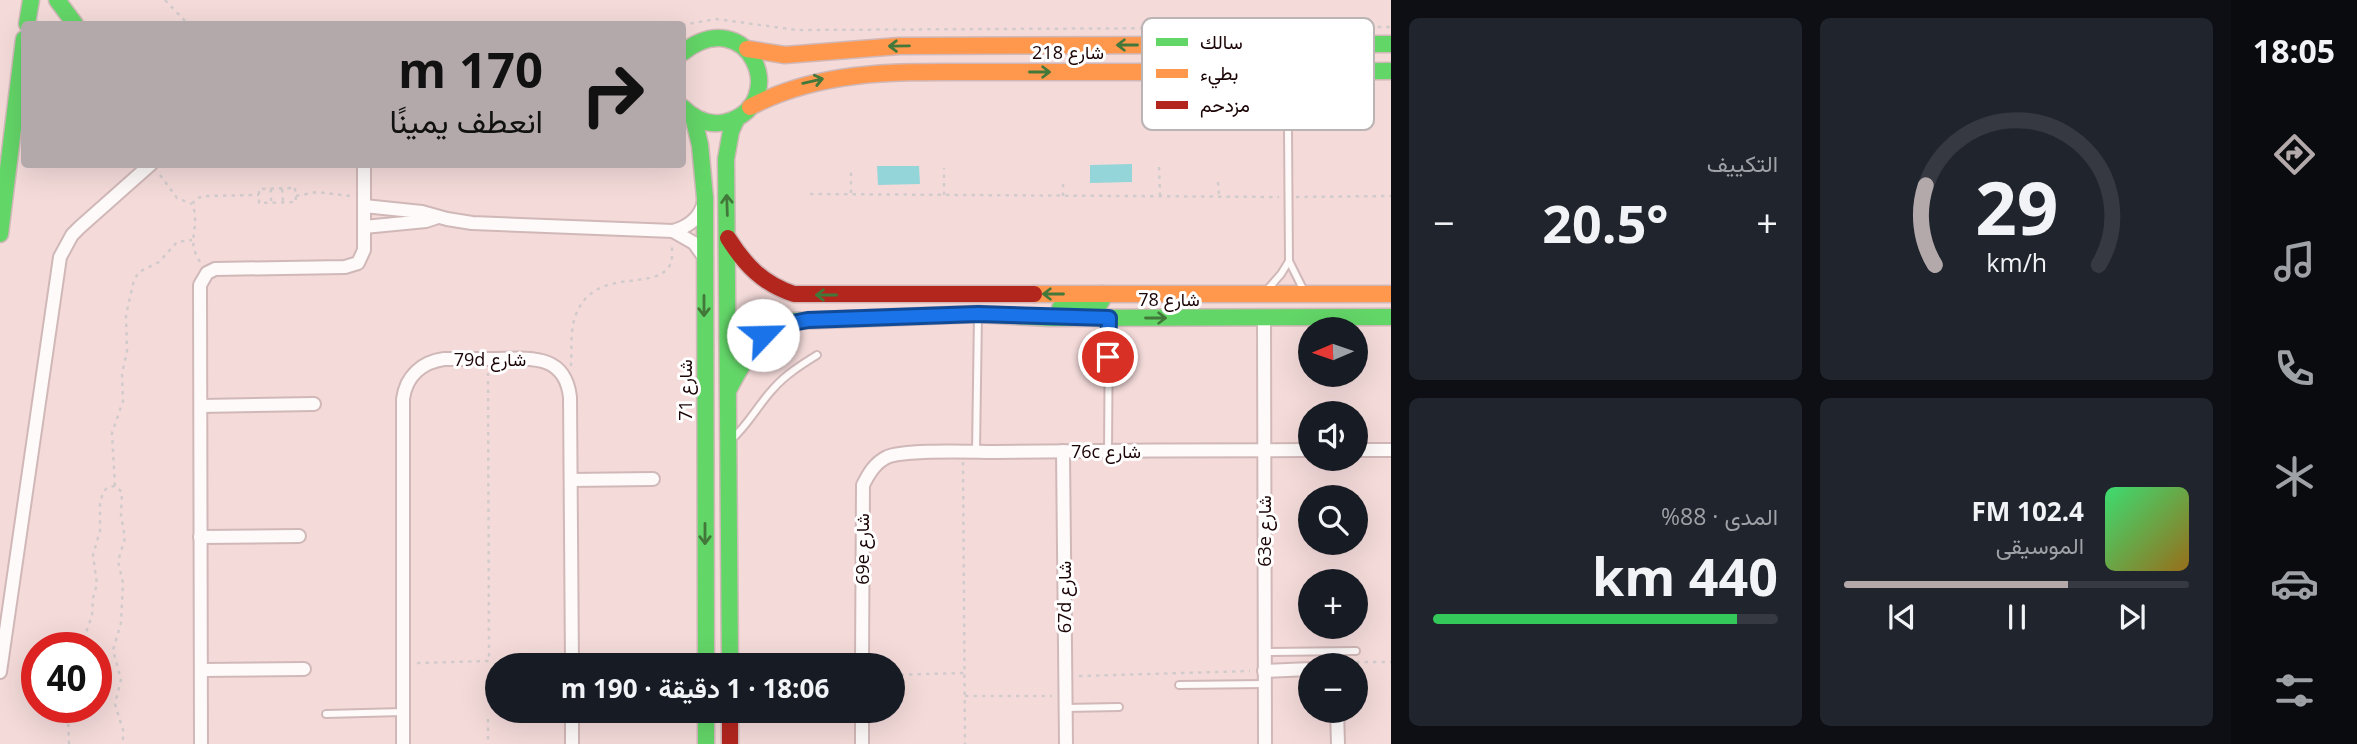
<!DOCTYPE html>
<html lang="ar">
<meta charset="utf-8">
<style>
:root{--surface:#171b24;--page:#20242c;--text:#f1f3f6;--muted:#9ea1a6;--line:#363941;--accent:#b3a9ab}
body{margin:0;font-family:"Open Sans",Vazirmatn,sans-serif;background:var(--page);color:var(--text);direction:rtl;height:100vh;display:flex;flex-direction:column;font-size:26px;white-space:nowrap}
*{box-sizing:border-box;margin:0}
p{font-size:23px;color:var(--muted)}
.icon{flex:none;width:38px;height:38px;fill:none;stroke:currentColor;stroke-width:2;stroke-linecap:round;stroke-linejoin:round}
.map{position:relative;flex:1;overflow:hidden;direction:ltr}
.side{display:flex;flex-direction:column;gap:18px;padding:18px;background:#0d0f14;width:840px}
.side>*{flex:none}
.hud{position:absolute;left:21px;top:21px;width:665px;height:147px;border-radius:7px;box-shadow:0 7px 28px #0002;direction:rtl;background:#b3a9ab;color:#111;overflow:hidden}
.needle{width:46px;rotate:268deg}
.fabs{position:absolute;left:1298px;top:317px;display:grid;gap:14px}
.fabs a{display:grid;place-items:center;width:70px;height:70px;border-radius:50%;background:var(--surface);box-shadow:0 7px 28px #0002;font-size:35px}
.speed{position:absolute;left:21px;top:632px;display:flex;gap:14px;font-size:35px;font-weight:700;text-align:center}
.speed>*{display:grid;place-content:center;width:91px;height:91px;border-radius:50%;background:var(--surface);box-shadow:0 7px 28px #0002;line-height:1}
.speed .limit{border:10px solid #d22;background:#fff;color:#111}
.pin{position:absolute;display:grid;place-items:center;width:60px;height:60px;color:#fff;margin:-30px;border:4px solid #fff;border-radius:50%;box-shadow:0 2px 7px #0007}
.me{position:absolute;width:77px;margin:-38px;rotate:66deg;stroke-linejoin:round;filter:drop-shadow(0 0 5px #0008)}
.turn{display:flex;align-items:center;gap:24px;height:147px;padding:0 28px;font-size:32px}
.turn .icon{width:91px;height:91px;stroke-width:2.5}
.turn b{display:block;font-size:49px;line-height:60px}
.big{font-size:52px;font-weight:700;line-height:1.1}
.side .widget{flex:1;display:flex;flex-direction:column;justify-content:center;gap:10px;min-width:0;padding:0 24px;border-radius:10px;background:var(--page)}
.side .dial{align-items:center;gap:0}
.dial svg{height:182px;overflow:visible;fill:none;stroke:var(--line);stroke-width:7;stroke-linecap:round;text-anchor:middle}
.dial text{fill:var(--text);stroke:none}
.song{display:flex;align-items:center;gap:21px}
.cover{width:84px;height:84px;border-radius:10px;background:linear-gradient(135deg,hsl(140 70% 55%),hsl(40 70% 35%))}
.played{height:7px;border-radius:4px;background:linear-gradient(90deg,var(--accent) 65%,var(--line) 65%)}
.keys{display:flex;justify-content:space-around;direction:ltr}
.heat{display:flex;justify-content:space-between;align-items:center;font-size:38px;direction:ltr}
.charge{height:10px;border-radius:5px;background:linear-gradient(90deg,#34c759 88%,var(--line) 0)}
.side .tiles{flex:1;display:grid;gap:18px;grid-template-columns:repeat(2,1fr)}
.trip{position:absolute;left:485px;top:653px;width:420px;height:70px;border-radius:35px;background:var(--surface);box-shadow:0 7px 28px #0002;font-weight:700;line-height:70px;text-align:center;direction:rtl}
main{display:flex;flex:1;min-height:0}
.tabs{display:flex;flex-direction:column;width:126px;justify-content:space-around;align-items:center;background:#090b0e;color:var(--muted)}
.tabs .icon{width:49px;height:49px}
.tabs .active{color:var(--accent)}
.tabs b{font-size:32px;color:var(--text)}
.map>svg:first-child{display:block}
</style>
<main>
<nav class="tabs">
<b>18:05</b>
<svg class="icon active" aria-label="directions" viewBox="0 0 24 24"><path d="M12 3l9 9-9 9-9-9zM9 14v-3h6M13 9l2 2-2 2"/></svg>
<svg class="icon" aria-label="music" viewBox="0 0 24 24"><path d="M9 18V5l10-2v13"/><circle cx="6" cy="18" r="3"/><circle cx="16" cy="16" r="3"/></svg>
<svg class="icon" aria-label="phone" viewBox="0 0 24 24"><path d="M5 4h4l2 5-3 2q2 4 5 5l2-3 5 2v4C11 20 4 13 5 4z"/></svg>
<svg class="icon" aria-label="climate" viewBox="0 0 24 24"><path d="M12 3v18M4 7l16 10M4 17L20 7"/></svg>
<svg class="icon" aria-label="car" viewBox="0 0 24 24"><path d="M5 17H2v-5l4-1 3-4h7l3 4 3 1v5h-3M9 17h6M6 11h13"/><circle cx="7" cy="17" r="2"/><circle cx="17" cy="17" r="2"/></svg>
<svg class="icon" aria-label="filters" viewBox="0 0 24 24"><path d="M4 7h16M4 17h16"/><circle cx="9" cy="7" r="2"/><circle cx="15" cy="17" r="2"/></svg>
</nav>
<section class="side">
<div class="tiles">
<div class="widget dial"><svg viewBox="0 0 100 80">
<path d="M14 69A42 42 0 1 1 86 69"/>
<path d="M14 69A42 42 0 0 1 10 34" stroke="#b3a9ab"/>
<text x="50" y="56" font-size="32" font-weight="700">29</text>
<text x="50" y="72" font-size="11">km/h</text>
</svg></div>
<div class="widget"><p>التكييف</p>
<div class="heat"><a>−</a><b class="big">20.5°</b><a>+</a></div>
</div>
<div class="widget">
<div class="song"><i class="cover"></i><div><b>102.4 FM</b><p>الموسيقى</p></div></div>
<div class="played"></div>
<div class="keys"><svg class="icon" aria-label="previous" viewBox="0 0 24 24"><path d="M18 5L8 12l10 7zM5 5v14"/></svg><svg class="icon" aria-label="pause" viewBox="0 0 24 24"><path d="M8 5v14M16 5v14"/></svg><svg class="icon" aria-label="next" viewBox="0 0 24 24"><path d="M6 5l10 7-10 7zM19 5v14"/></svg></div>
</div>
<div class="widget"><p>المدى · 88%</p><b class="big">440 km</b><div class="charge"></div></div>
</div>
</section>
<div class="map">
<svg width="1391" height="744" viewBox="0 0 1391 744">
<rect width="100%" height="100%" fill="#f4dbda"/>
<!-- water -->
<g fill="#94d5d9">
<path d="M1132,164V182L1090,183V165Z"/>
<path d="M877,166H919L920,184L878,185Z"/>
</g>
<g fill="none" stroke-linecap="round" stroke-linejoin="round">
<!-- lane casing -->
<g stroke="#d1b8b8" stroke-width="10">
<g id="lane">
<path d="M1288,131L1289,261L1305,293"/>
<path d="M1267,290L1281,274L1289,261"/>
<path d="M731,440C748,425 758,405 773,389C785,375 801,365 817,355"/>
<path d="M1108,451L1109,320"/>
<path d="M976,452L978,314"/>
<path d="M1264,652L1356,651"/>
<path d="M1179,685L1264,684"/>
<path d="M1065,708L1119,707"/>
<path d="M326,714L403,712"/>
</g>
</g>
<!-- street casing -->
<g stroke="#d1b8b8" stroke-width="16">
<g id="street">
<path d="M364,206L422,212L447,219L472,223L673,231C688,227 700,218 704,202"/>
<path d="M364,227L426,221L438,217"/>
<path d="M673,231L694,243L704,257"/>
<path d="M1264,317L1265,744"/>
<path d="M201,406L314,404"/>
<path d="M1356,450H1391"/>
<path d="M1063,451L1066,744"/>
<path d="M571,480L653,479"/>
<path d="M200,537L299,536"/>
<path d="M862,665L863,485C869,473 875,463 887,457C906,449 971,452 994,452C1100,451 1205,450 1311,450"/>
<path d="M201,670L304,669"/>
<path d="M1264,671L1311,669"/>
<path d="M0,672L60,257L72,235L80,227L151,164"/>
<path d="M572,710V744"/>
<path d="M1337,710L1338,744"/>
<path d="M201,744L200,285L207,273L215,269L345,267L358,263L364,250V164"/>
<path d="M403,744V399C406,376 422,362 444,359C462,359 480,359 499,359C532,358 565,355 570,397L572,665"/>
<path d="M862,744V710"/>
</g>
</g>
<!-- fast casing -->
<g stroke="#d1b8b8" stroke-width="19">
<g id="fast">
<path d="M57,0L75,24"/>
<path d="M27,24L31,0"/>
<path d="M1195,45L1391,44"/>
<path d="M682,53C749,0 792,104 726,122C709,126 694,119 682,107"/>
<path d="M1222,72L1391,71"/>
<path d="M693,116L700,145L705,198L706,665"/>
<path d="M0,234L24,39"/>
<path d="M1060,308L1099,305L1103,298L1102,294"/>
<path d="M729,389C745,358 759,335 792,321L978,314L1050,318L1391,317"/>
<path d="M730,665L726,159L731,131L737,118"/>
<path d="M706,710V744"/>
</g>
</g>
<!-- slow casing -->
<g stroke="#d1b8b8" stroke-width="19">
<g id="slow">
<path d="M747,49L785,55L899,46L1195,45"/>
<path d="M750,107C830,65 917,73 1004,72C1077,72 1150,72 1222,72"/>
<path d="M1034,294H1391"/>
</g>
</g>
<!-- jam casing -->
<g stroke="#d1b8b8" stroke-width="19">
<g id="jam">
<path d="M728,238C745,265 763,284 794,294H1034"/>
<path d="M730,710V744"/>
</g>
</g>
<!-- path -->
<g stroke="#d2cbcb" stroke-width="2.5" stroke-dasharray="3.5 5" stroke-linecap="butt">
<path d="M165,0L188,24"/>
<path d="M682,25L716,19L797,30L1391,27"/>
<path d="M1288,85V120"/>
<path d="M1159,167L1160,195"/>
<path d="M160,175L177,198L192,204"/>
<path d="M1218,182L1219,196"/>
<path d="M295,188L296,202L259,203V189Z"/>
<path d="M271,189V202"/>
<path d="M282,189L283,202"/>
<path d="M851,193V172"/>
<path d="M810,194L1279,197"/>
<path d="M944,195V168"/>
<path d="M296,196L317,192L350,196"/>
<path d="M1063,196V179"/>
<path d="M1296,197L1391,196"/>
<path d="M200,262C188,243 196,235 195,217C195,210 192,207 194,200L203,196L259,195"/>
<path d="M571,366C572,350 570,332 575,317C593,266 650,291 668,268C673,262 672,254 672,247"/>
<path d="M963,462L965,744"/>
<path d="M115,486L112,433L123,401L122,374L127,351L126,315L134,280L139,272L159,262L177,242L192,240"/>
<path d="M86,648L85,635L92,616L93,598L97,584L93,555L100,531V504L103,492L108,487L115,486L122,492L121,515L125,538L118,561L123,583L121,623L113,650L121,680L115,704L123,730V744"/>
<path d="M1356,662H1391"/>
<path d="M417,663L489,661L488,373"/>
<path d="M892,675L964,673"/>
<path d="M1079,676L1250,671"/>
<path d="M965,696H1052"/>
<path d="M488,719V744"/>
<path d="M69,744L68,715L70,707"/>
</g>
<!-- lane -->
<use href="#lane" stroke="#fdfaf9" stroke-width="6"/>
<!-- street -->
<use href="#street" stroke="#fdfaf9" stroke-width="12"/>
<!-- fast -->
<use href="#fast" stroke="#63d668" stroke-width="16"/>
<!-- slow -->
<use href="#slow" stroke="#ff974d" stroke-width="16"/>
<!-- jam -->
<use href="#jam" stroke="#b3261e" stroke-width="16"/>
</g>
<!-- one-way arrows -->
<defs><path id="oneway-shaft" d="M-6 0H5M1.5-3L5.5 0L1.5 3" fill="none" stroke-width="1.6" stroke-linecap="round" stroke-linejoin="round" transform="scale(1.75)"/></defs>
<g stroke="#43783b">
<use href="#oneway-shaft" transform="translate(1127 45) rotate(180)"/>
<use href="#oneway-shaft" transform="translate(899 46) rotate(179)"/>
<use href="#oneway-shaft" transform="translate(1040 72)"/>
<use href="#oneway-shaft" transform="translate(813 81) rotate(-13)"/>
<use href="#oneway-shaft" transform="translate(727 205) rotate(-92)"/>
<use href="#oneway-shaft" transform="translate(1053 294) rotate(180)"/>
<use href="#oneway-shaft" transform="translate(826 295) rotate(180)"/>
<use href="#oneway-shaft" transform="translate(704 306) rotate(90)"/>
<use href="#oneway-shaft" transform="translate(1156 318)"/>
<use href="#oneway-shaft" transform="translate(705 534) rotate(90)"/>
</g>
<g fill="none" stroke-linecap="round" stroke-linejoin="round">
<!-- route casing -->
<g stroke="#114b97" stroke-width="18">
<path id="route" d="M763,335L777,326L808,320L978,314L1109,318L1108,357"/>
</g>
<!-- route -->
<use href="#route" stroke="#1a73e8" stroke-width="12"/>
</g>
<g text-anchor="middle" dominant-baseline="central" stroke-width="6" stroke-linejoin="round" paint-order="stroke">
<!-- street labels -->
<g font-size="18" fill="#1b0405" stroke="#fff">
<text x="1068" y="52">شارع 218</text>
<text x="1169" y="299">شارع 78</text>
<text x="490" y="359">79d شارع</text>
<text transform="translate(685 390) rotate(-90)">شارع 71</text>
<text x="1106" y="451">76c شارع</text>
<text transform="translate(1264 531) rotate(-90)">63e شارع</text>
<text transform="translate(862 549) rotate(-90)">69e شارع</text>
<text transform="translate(1064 597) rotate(-90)">67d شارع</text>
</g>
</g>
<!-- legend -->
<rect x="1142" y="18" width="232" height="112" rx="10" fill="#fff" stroke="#bbb4b4" stroke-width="2"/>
<rect x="1156" y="38" width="32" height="8" fill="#63d668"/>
<rect x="1156" y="69" width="32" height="9" fill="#ff974d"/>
<rect x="1156" y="101" width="32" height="8" fill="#b3261e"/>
<g font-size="19" fill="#1b0405">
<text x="1200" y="49">سالك</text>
<text x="1200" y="80">بطيء</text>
<text x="1200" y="112">مزدحم</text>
</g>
</svg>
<div class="fabs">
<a><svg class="needle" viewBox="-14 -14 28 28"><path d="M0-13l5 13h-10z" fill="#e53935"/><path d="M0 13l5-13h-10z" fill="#9ea1a6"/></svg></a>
<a><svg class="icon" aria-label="sound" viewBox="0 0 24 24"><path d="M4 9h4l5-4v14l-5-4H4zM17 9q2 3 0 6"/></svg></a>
<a><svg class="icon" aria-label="search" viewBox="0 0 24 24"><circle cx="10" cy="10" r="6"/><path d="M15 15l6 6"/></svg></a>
<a>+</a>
<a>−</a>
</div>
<div class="speed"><div class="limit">40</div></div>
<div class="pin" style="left:1108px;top:357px;background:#d93025"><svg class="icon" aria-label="arrive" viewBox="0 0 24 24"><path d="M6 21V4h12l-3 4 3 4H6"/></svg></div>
<svg class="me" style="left:763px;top:335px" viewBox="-20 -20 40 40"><circle r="19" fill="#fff"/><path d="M0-13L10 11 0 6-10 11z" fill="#1a73e8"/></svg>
<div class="trip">18:06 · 1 دقيقة · 190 m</div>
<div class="hud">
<div class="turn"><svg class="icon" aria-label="right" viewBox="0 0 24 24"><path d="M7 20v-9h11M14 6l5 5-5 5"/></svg><div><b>170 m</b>انعطف يمينًا</div></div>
</div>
</div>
</main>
